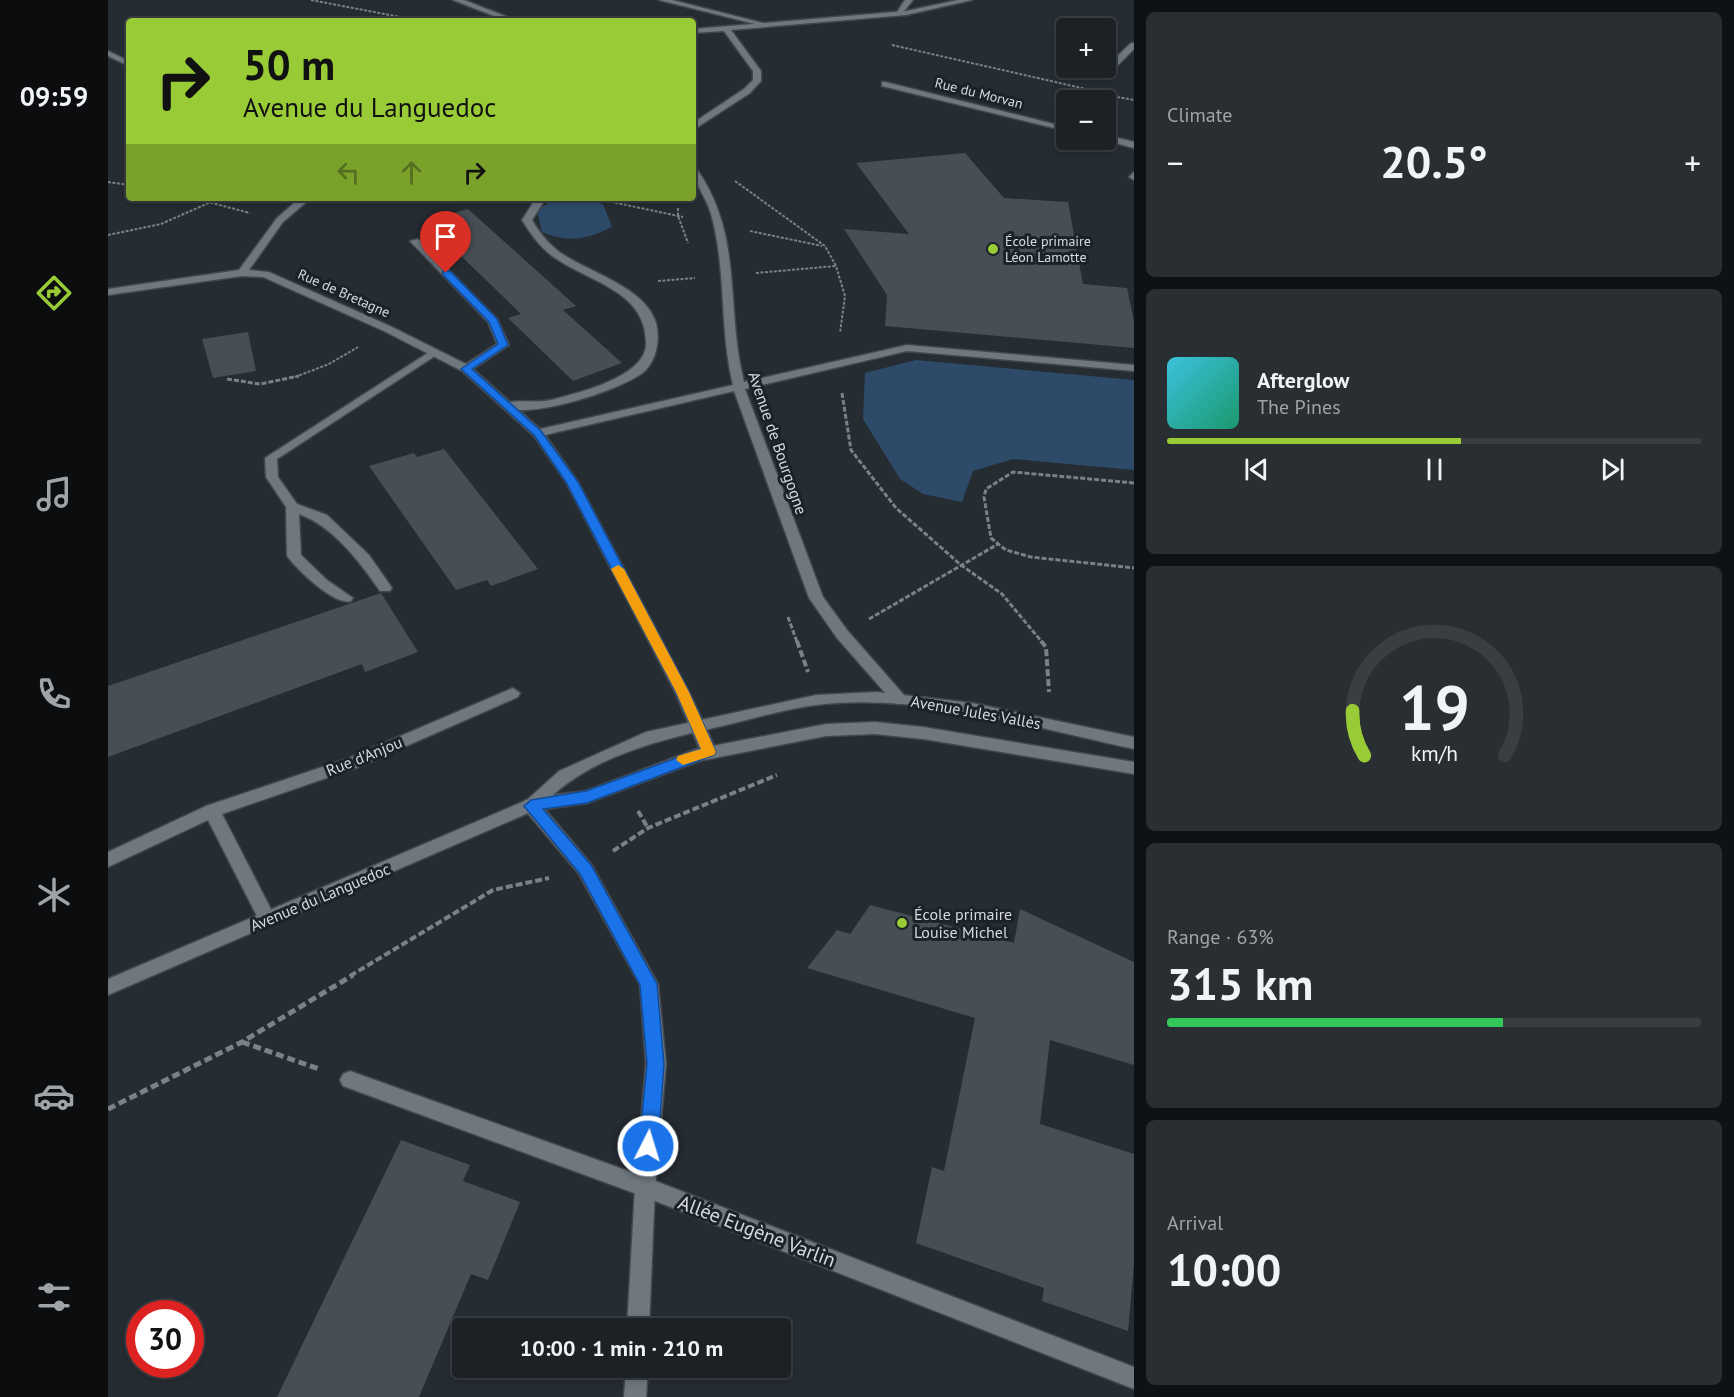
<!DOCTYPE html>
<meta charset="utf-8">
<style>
:root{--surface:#1c2126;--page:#292e32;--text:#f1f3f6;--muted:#a0a3a7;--line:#3a3e43;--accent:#99cb36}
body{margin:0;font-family:"PT Sans",sans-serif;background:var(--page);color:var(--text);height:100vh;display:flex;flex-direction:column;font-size:22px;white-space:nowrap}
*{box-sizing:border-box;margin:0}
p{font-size:20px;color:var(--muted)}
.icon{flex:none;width:33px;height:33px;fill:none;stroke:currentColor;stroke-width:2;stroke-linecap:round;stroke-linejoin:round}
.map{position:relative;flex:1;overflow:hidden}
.side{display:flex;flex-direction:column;gap:12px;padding:12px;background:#0f1215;width:600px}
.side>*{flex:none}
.guide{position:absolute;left:18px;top:18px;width:570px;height:183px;border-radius:6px;box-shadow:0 3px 9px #0003,0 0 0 2px var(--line);background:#99cb36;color:#111;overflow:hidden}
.buttons{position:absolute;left:948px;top:18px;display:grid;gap:12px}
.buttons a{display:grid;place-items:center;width:60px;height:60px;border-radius:6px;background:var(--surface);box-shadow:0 3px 9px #0003,0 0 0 2px var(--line);font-size:30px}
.speed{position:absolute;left:18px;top:1300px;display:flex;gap:12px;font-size:30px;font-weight:700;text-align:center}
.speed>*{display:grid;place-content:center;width:78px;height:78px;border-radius:50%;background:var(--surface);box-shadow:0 3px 9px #0003,0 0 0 2px var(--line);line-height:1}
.speed .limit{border:9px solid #d22;background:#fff;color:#111}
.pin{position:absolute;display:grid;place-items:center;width:51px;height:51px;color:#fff;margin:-62px -26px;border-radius:50% 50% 50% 0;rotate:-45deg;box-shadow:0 0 6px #0007}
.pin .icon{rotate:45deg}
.me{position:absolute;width:66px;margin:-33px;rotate:5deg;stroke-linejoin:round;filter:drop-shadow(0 0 4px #0008)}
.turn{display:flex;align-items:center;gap:21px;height:126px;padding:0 18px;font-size:27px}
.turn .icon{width:78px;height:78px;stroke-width:2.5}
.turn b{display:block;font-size:42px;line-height:51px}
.lanes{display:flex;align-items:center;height:57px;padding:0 18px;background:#0003;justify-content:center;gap:30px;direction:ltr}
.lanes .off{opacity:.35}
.big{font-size:45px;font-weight:700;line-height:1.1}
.side .tile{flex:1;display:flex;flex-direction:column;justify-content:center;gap:9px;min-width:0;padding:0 21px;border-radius:9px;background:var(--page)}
.side .dial{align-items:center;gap:0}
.dial svg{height:156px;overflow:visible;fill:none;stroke:var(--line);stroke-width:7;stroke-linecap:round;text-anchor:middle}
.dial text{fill:var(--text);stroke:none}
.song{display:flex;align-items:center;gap:18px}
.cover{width:72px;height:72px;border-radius:9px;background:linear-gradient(135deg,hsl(190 70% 55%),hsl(160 70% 35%))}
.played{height:6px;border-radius:3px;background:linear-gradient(90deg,var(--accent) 55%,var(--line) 55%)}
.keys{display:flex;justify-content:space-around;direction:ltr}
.heat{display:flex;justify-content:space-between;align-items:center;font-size:33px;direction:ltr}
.charge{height:9px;border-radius:4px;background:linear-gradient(90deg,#34c759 63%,var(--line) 0)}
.trip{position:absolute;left:344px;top:1318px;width:339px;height:60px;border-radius:6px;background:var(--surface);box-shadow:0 3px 9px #0003,0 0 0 2px var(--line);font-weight:700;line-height:60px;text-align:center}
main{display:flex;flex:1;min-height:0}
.tabs{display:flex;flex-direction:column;width:108px;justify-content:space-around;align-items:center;background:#0b0d0f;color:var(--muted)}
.tabs .icon{width:42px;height:42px}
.tabs .on{color:var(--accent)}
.tabs b{font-size:27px;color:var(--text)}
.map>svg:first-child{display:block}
</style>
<main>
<nav class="tabs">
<b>09:59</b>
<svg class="icon on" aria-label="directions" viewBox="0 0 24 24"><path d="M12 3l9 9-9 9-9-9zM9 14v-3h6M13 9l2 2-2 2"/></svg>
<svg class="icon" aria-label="music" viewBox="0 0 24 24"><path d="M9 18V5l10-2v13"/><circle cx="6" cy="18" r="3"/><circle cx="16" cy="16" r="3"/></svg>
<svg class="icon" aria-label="phone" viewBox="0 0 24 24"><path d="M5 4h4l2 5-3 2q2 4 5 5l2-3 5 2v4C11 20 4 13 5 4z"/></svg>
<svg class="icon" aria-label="climate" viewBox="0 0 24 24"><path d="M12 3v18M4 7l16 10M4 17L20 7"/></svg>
<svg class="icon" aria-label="car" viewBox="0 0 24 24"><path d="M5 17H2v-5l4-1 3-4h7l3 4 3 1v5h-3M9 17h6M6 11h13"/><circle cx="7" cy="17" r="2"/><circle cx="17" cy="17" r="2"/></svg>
<svg class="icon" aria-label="filters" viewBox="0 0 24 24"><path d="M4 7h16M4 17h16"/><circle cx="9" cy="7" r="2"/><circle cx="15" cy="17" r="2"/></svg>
</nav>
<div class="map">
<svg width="1026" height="1397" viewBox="0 0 1026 1397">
<rect width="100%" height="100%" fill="#252c32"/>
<!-- green -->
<g fill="#2d4b69">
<path d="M475,199L495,204L504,227C477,240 461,243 434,232L429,210L442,202Z"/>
<path d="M808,360L1026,380V470L905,459L865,471L854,502L815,494L792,479L755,419L757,373Z"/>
</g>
<!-- building -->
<g fill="#474e56">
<path d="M857,153L896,198L960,202L975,284L1019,288L1026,321V348L777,326L779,295L736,229L801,234L748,163Z"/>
<path d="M360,209L468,306L455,310L514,363L465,381L400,318L413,314L317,221Z"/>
<path d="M140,332L148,371L105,378L94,339Z"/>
<path d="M336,449L430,569L383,586L379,580L348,590L261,466L306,453L309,457Z"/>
<path d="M273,593L310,652L257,672L254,664L0,757V686Z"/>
<path d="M762,905L906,943L912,909L1026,962V1065L942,1040L932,1124L1026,1154V1264L1020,1331L934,1301L936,1288L808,1243L824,1167L836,1171L867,1018L699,968L729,930L742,934Z"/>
<path d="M293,1140L362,1165L355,1181L412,1202L380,1280L363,1274L311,1397H169Z"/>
</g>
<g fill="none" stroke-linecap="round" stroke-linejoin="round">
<!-- service casing -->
<g stroke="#42474d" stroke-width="3">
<path id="service" d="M797,0H805L793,15H787Z"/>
</g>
<!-- pedestrian casing -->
<g stroke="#42474d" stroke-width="3">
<g id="pedestrian">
<path d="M551,0H564L663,25L659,27Z"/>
<path d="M428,198H438L424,220C431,232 439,242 450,251C478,272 537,286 548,323C552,339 549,359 537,371C519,388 415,423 395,405L397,403C413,399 430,404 447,399C473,392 539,376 538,343C538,289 478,282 443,255C430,245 423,234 414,220Z"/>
<path d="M326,349L330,350V354L169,459L170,477L189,504L219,515L261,555L284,588L282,591H272C251,561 226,527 191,514L193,555L219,580L245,598L243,601C226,606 189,569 179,556L178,507L158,477L157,458Z"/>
<path d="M242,1071L537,1177L1026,1367V1389L537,1197L235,1086L232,1080L235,1074Z"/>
</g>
</g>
<!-- minor casing -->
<g stroke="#42474d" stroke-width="3">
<g id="minor">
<path d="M345,0H356L410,21H399Z"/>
<path d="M850,0H864L798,15L623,30L653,71V81L642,93L585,130V123L636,89L645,80V71L616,31L585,33V29L798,11Z"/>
<path d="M1023,43H1026V49L1003,72H997V68Z"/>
<path d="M0,51L21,61V66L0,56Z"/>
<path d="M777,82L958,127V131L774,86V82Z"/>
<path d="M998,135L1026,142V148L995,140H998Z"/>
<path d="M585,167L588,168C636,235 617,307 636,382L799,345L1026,365V371L799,351L637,389L715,597L739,630L796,695L799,699L791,704L786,703L729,638L701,598L626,391L437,435L470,482L581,692L609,752L607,756H595L593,752L567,692L458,482L426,436L354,371L276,331L155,277L134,276L0,295V289L131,270L169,218L192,198H203L175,222L141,270L161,272L284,327L358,364L389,344L380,322L302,241L310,239L389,319L401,345L365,369L432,429L625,385C611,329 619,270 603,214C599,198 585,183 585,167Z"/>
<path d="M1026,172V180L1021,177Z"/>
<path d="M405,688L412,693L410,697L253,766L114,814L168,919L165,924L159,926L153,924L100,820L0,867V852L98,806L241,758Z"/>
<path d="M423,799L429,800L483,864L550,984L558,1064L547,1187L541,1329H519L527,1187L538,1064L532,985L471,874L417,810L415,805L417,800Z"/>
<path d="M518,1368H540L538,1397H516Z"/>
</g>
</g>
<!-- tertiary casing -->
<g stroke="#42474d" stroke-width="3">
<path id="tertiary" d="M769,692L864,703L1026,737V749C928,728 808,692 708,705C671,710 634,722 597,730C544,742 486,758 445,795L478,791L589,749L718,724L767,722L815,727L1026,762V774L815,739L767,734L718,736L591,761L479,803L425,811L0,995V979L419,800L451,771L538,732L708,695Z"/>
</g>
<!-- path-far3 -->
<g stroke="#7b8186" stroke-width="2" stroke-dasharray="3 1.5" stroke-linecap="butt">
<path d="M203,0L313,21"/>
<path d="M784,45L978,89"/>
<path d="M1009,97L1026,100"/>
<path d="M627,181L717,246L728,266L737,296L732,333"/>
<path d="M0,182L21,185"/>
<path d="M85,198L142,213"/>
<path d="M485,198L575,217"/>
<path d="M570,208V216L580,243"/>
<path d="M642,231L714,246"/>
<path d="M0,235L53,224L103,202"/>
<path d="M648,273L728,266"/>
<path d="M550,281L587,278"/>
<path d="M187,377L221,364L250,347"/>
</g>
<!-- path-far2 -->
<g stroke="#7b8186" stroke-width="3" stroke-dasharray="5 2" stroke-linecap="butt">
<path d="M119,379L152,384L191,376"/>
<path d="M734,393L743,450L788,508L853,565L894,594L934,642"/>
<path d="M1026,483L905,472L878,489L876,497L883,538L898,550L923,557L1026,568"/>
<path d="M680,617L689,642"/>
<path d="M761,619L890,544"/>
</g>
<!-- path-far1 -->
<g stroke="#7b8186" stroke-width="4" stroke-dasharray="7 3" stroke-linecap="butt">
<path d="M689,641L700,672"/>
<path d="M933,641L938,647L941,692"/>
<path d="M530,811L540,828"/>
<path d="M505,851L540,828L669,775"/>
<path d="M242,976L385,890L441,878"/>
</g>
<!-- path -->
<g stroke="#7b8186" stroke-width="5" stroke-dasharray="8 4" stroke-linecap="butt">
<path d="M134,1042L211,1069"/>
<path d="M0,1109L134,1042L245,975"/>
</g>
<!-- service -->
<use href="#service" fill="#6f777f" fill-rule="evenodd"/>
<!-- pedestrian -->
<use href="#pedestrian" fill="#6f777f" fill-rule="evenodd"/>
<!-- minor -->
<use href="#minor" fill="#6f777f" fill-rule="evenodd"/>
<!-- tertiary -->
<use href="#tertiary" fill="#6f777f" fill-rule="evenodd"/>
</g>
<!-- route -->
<path fill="#1a73e8" stroke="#114b97" stroke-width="1.5" d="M335,271H342L389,319L400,345L364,369L433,431L470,482L581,692L608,752L606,755L479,803L435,809L483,865L549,984L556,1064L550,1146L547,1152L540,1155L534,1152L531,1146L539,1064L532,985L472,874L416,806L423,800L478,791L593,749L568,692L458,482L426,435L353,369L390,344L381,322L335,275Z"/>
<!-- slow -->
<path fill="#f59e0b" d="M510,565L516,569L581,692L608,752L606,755L575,765L568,760L570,756L593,749L568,692L503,569Z"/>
<!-- markers -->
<g fill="#99cb36" stroke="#1b2228" stroke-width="2">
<circle cx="885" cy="249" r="6"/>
<circle cx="794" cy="923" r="6"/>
</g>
<g text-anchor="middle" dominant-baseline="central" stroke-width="6" stroke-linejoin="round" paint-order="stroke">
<!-- far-street labels -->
<g font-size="14" fill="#d6dade" stroke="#1b2228">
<text transform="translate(871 93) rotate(14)">Rue du Morvan</text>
<text transform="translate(236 293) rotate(24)">Rue de Bretagne</text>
</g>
<!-- far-poi labels -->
<g font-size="14" fill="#d6dade" stroke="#1b2228" text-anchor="start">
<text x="897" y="241">École primaire<tspan x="897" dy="16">Léon Lamotte</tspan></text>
</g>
<!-- street labels -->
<g font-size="16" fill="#d6dade" stroke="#1b2228">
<text transform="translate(670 443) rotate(71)">Avenue de Bourgogne</text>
<text transform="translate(868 712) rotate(10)">Avenue Jules Vallès</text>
<text transform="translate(256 756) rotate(-22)">Rue d'Anjou</text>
<text transform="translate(212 897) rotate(-23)">Avenue du Languedoc</text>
</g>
<!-- poi labels -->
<g font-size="16" fill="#d6dade" stroke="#1b2228" text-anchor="start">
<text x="806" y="914">École primaire<tspan x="806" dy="18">Louise Michel</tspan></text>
</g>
<!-- near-street labels -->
<g font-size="20" fill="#d6dade" stroke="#1b2228">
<text transform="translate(649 1231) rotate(21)">Allée Eugène Varlin</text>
</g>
</g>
</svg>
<div class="buttons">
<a>+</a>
<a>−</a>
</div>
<div class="speed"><div class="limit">30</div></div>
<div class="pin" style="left:338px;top:273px;background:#d93025"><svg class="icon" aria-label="arrive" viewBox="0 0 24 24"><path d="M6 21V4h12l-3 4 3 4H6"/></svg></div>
<svg class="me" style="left:540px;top:1146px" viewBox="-20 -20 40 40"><circle r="17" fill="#1a73e8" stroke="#fff" stroke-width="3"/><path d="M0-11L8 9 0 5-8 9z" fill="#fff"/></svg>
<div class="trip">10:00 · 1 min · 210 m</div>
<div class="guide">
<div class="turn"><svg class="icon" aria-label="right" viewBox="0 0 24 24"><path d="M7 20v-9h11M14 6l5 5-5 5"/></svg><div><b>50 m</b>Avenue du Languedoc</div></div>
<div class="lanes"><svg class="icon off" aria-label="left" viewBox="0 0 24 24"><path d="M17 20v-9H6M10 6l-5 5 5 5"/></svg><svg class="icon off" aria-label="ahead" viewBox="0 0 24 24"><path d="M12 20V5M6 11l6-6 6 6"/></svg><svg class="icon" aria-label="right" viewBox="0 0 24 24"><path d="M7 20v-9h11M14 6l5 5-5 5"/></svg></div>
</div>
</div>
<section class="side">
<div class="tile"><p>Climate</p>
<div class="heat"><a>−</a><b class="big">20.5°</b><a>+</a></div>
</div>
<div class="tile">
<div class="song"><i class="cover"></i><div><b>Afterglow</b><p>The Pines</p></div></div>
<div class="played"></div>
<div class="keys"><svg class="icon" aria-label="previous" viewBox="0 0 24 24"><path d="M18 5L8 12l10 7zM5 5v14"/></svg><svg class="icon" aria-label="pause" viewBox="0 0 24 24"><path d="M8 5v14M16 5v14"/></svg><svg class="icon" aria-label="next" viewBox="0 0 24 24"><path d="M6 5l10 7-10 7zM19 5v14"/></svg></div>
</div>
<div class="tile dial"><svg viewBox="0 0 100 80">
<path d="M14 69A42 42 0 1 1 86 69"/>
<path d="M14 69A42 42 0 0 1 8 46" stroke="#99cb36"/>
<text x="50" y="56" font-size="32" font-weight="700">19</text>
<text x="50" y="72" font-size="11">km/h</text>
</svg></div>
<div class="tile"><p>Range · 63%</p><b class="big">315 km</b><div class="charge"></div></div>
<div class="tile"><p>Arrival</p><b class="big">10:00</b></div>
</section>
</main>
